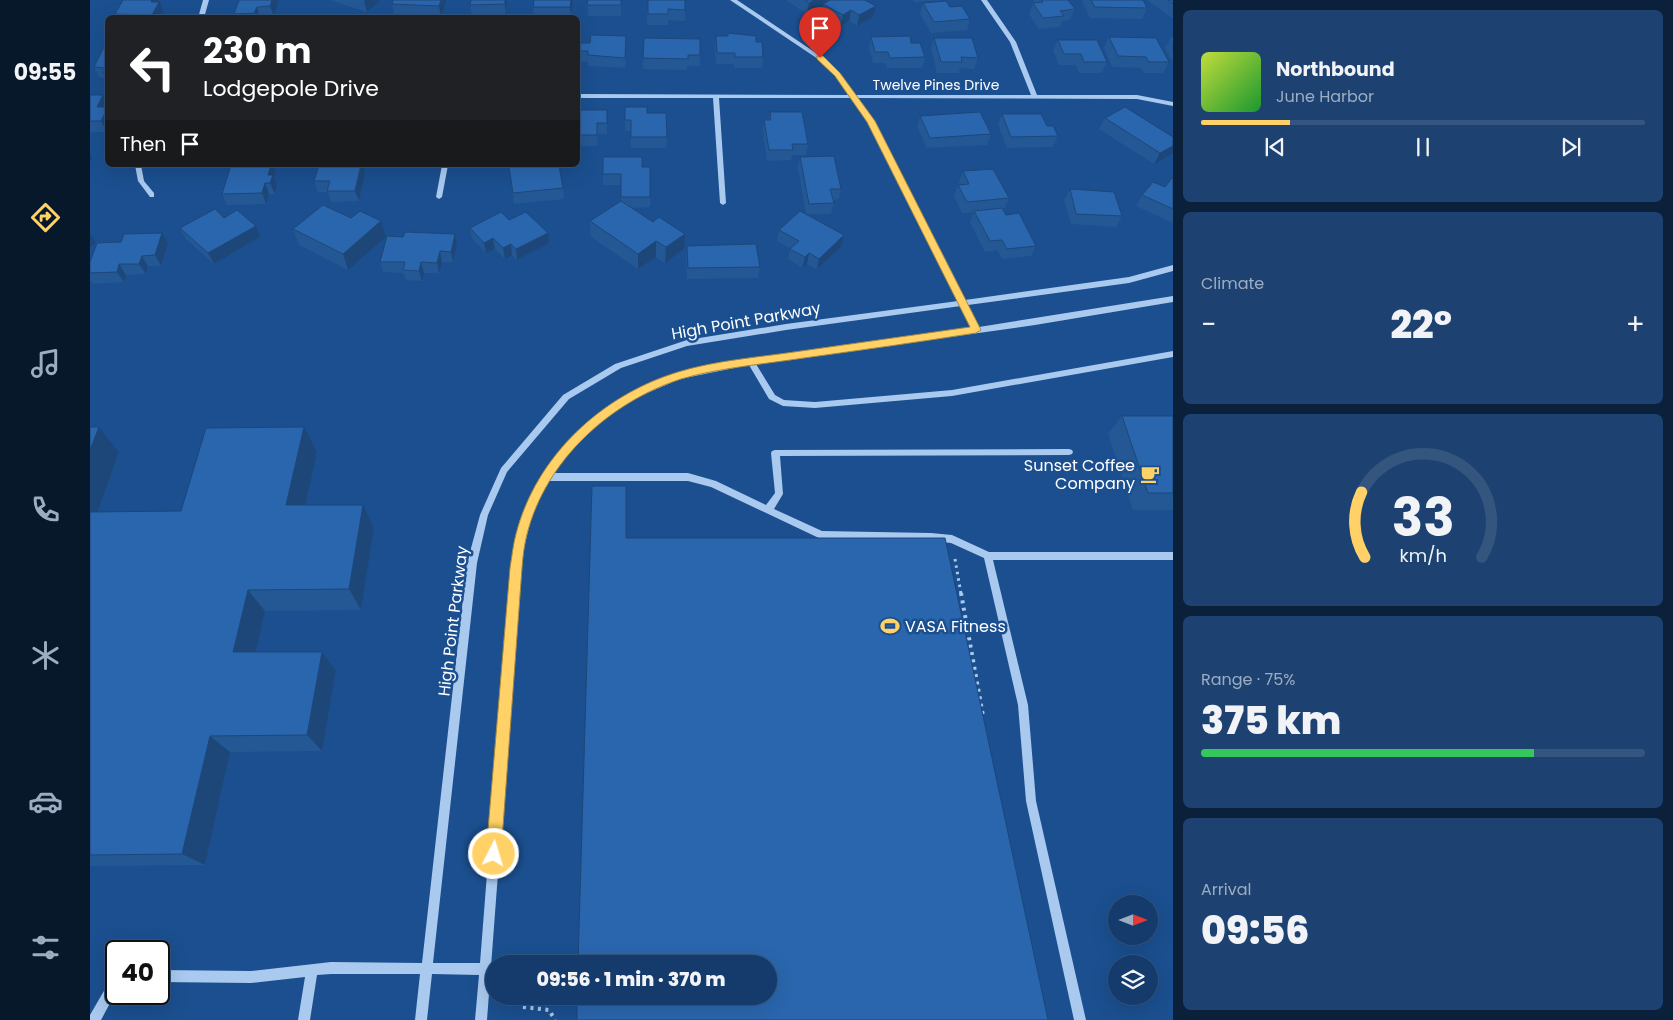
<!DOCTYPE html>
<meta charset="utf-8">
<style>
:root{--surface:#143b6b;--page:#1d4271;--text:#f1f3f6;--muted:#9dadc1;--line:#33557e;--accent:#ffd166}
body{margin:0;font-family:Poppins,sans-serif;background:var(--page);color:var(--text);height:100vh;display:flex;flex-direction:column;font-size:19px;white-space:nowrap}
*{box-sizing:border-box;margin:0}
p{font-size:16px;color:var(--muted)}
.icon{flex:none;width:28px;height:28px;fill:none;stroke:currentColor;stroke-width:2;stroke-linecap:round;stroke-linejoin:round}
.map{position:relative;flex:1;overflow:hidden}
.sheet{display:flex;flex-direction:column;gap:10px;padding:10px;background:#0b203b;width:500px}
.sheet>*{flex:none}
.top-card{position:absolute;left:15px;top:15px;width:475px;height:152px;border-radius:8px;box-shadow:0 5px 20px #0002,0 0 0 1px var(--line);background:#202124;color:#fff;overflow:hidden}
.needle{width:32px;rotate:90deg}
.buttons{position:absolute;left:1018px;top:895px;display:grid;gap:10px}
.buttons a{display:grid;place-items:center;width:50px;height:50px;border-radius:50%;background:var(--surface);box-shadow:0 5px 20px #0002,0 0 0 1px var(--line);font-size:25px}
.speed{position:absolute;left:15px;top:940px;display:flex;gap:10px;font-size:25px;font-weight:700;text-align:center}
.speed>*{display:grid;place-content:center;width:65px;height:65px;border-radius:50%;background:var(--surface);box-shadow:0 5px 20px #0002,0 0 0 1px var(--line);line-height:1}
.speed .limit{border:2px solid #111;border-radius:8px;background:#fff;color:#111}
.pin{position:absolute;display:grid;place-items:center;width:42px;height:42px;color:#fff;margin:-51px -21px;border-radius:50% 50% 50% 0;rotate:-45deg;box-shadow:0 0 5px #0007}
.pin .icon{rotate:45deg}
.me{position:absolute;width:55px;margin:-28px;rotate:5deg;stroke-linejoin:round;filter:drop-shadow(0 0 4px #0008)}
.turn{display:flex;align-items:center;gap:18px;height:105px;padding:0 15px;font-size:22px}
.turn .icon{width:65px;height:65px;stroke-width:2.5}
.turn b{display:block;font-size:35px;line-height:42px}
.then{display:flex;align-items:center;height:48px;padding:0 15px;background:#0003;gap:10px;font-size:19px}
.big{font-size:38px;font-weight:800;line-height:1.1}
.sheet .widget{flex:1;display:flex;flex-direction:column;justify-content:center;gap:8px;min-width:0;padding:0 18px;border-radius:8px;background:var(--page)}
.sheet .dial{align-items:center;gap:0}
.dial svg{height:130px;overflow:visible;fill:none;stroke:var(--line);stroke-width:7;stroke-linecap:round;text-anchor:middle}
.dial text{fill:var(--text);stroke:none}
.song{display:flex;align-items:center;gap:15px}
.cover{width:60px;height:60px;border-radius:8px;background:linear-gradient(135deg,hsl(70 70% 55%),hsl(130 70% 35%))}
.played{height:5px;border-radius:2px;background:linear-gradient(90deg,var(--accent) 20%,var(--line) 20%)}
.keys{display:flex;justify-content:space-around;direction:ltr}
.heat{display:flex;justify-content:space-between;align-items:center;font-size:28px;direction:ltr}
.charge{height:8px;border-radius:4px;background:linear-gradient(90deg,#34c759 75%,var(--line) 0)}
.trip{position:absolute;left:395px;top:955px;width:292px;height:50px;border-radius:25px;background:var(--surface);box-shadow:0 5px 20px #0002,0 0 0 1px var(--line);font-weight:800;line-height:50px;text-align:center}
main{display:flex;flex:1;min-height:0}
.tabs{display:flex;flex-direction:column;width:90px;justify-content:space-around;align-items:center;background:#08182b;color:var(--muted)}
.tabs .icon{width:35px;height:35px}
.tabs .selected{color:var(--accent)}
.tabs b{font-size:22px;color:var(--text)}
.map>svg:first-child{display:block}
</style>
<main>
<nav class="tabs">
<b>09:55</b>
<svg class="icon selected" aria-label="directions" viewBox="0 0 24 24"><path d="M12 3l9 9-9 9-9-9zM9 14v-3h6M13 9l2 2-2 2"/></svg>
<svg class="icon" aria-label="music" viewBox="0 0 24 24"><path d="M9 18V5l10-2v13"/><circle cx="6" cy="18" r="3"/><circle cx="16" cy="16" r="3"/></svg>
<svg class="icon" aria-label="phone" viewBox="0 0 24 24"><path d="M5 4h4l2 5-3 2q2 4 5 5l2-3 5 2v4C11 20 4 13 5 4z"/></svg>
<svg class="icon" aria-label="climate" viewBox="0 0 24 24"><path d="M12 3v18M4 7l16 10M4 17L20 7"/></svg>
<svg class="icon" aria-label="car" viewBox="0 0 24 24"><path d="M5 17H2v-5l4-1 3-4h7l3 4 3 1v5h-3M9 17h6M6 11h13"/><circle cx="7" cy="17" r="2"/><circle cx="17" cy="17" r="2"/></svg>
<svg class="icon" aria-label="filters" viewBox="0 0 24 24"><path d="M4 7h16M4 17h16"/><circle cx="9" cy="7" r="2"/><circle cx="15" cy="17" r="2"/></svg>
</nav>
<div class="map">
<svg width="1083" height="1020" viewBox="0 0 1083 1020">
<rect width="100%" height="100%" fill="#1b4f8f"/>
<g fill="none" stroke-linecap="round" stroke-linejoin="round">
<!-- path-far1 -->
<path stroke="#a9c9ee" stroke-width="3" stroke-dasharray="2.5 4" stroke-linecap="butt" d="M865,559L871,594"/>
<!-- path -->
<g stroke="#a9c9ee" stroke-width="4" stroke-dasharray="3 4.5" stroke-linecap="butt">
<path d="M871,593L893,716"/>
<path d="M433,1007L459,1010L465,1020"/>
</g>
<!-- minor -->
<g fill="#a9c9ee" fill-rule="evenodd">
<path d="M113,0H119L114,18H108Z"/>
<path d="M640,0H647L732,57L749,74L765,95H941L920,42L891,0H897L926,42L947,95H1047L1083,102V106L1047,99L767,98L784,121L875,300L1039,277L1083,265V271L1039,283L878,305L889,327L1083,296V302L945,325L666,364L685,395L694,400L725,402L862,390L1083,351V357L862,396L725,408L693,406L679,399L659,365L590,379L550,396L511,420L480,449L464,473H598L626,481L676,505L685,493L681,453L682,451L685,450L979,449L982,450L983,452L982,454L979,455L690,456L693,494L684,509L732,531L841,533L862,535L899,552H1083V560H903L938,705L946,801L996,1020H984L936,801L928,705L894,558L861,543L841,541L731,539L621,487L598,481H459C442,506 436,537 431,567L397,1020H385L389,975L342,974L337,1020H325L330,974H241L227,975L220,1020H208L215,977L161,983L69,982V970L161,971L241,962L332,963L377,563L390,515L411,468L473,395L525,364L597,340L696,324L868,301L778,121L761,98H629L636,203L633,205L630,203L623,98H488V94L758,95L745,76L728,59ZM871,306L882,328L661,359L589,373L544,392L505,416L474,445L445,489L428,533L421,567L390,963H343L387,563L398,515L417,472L479,399L531,368L597,346L696,330Z"/>
<path d="M45,165H51L54,181L64,193V197H60L48,181Z"/>
<path d="M352,165H358L352,197L349,199L346,197Z"/>
<path d="M26,975V992L11,1020H0V1015L22,977Z"/>
</g>
</g>
<!-- wall -->
<g fill="#245895">
<path d="M189,0L184,17L145,18L144,14Z"/>
<path d="M242,0H291L277,12L243,1Z"/>
<path d="M303,0H357L351,17L304,15L302,4Z"/>
<path d="M381,0H417L416,15L382,16L380,5Z"/>
<path d="M483,0L481,18H444L443,7Z"/>
<rect x="498" y="0" width="33" height="16"/>
<path d="M558,0L595,10V21L578,20V25H557Z"/>
<path d="M696,0H775L783,17L767,26L759,21L751,26L731,15L733,6L717,14Z"/>
<path d="M823,0H851L824,2Z"/>
<path d="M944,0H978L985,9L980,20L972,21L970,27L949,29L939,14Z"/>
<path d="M992,0H1053L1057,8L1052,19L1000,18L992,1Z"/>
<path d="M1057,0H1083V17L1082,18Z"/>
<path d="M833,3L860,7L880,19L877,30L841,33L830,14Z"/>
<path d="M70,4L74,13L71,18H26L25,14Z"/>
<path d="M638,33L666,42L673,57L672,68H644V64H626L625,47L626,36H638Z"/>
<path d="M781,37L821,43L835,57L832,68H797L795,63H783L779,48Z"/>
<path d="M1019,37L1079,62L1073,73H1054L1051,68L1022,67L1014,48Z"/>
<path d="M1081,37H1083V62L1075,48Z"/>
<path d="M554,38L610,55V66H597V70L553,69Z"/>
<path d="M844,38L888,58L884,69L870,68L869,73H847L841,49Z"/>
<path d="M18,39V81L16,78H10L4,67Z"/>
<path d="M968,40L1017,62L1012,73H989L986,65H969L963,51Z"/>
<path d="M536,47L535,68L498,66V62H490L489,51Z"/>
<path d="M0,95L17,132H0Z"/>
<path d="M535,107L557,113L577,137L576,148H541V131H535Z"/>
<path d="M488,110L517,121V134H508L507,146H488Z"/>
<path d="M680,112L718,144L716,155H702L701,160L677,161L673,131L674,120H679Z"/>
<path d="M912,114L957,126L968,136L963,147L917,148L908,125Z"/>
<path d="M830,116L901,134L897,145L837,148L827,126Z"/>
<path d="M1015,118L1083,137L1064,164L1009,129Z"/>
<path d="M710,157L751,189L749,199L743,200L744,203L741,214H716L708,168Z"/>
<path d="M271,165H273L275,174L269,201L241,202L238,192H228L224,181Z"/>
<path d="M419,167L473,188L474,199L424,204Z"/>
<path d="M552,167L560,197V207L541,208L594,249L575,263L566,257L548,269L501,237L500,221L531,201V185H513V174Z"/>
<path d="M873,171L919,198L914,209H913L916,215L946,246L941,256L912,259L907,250L895,252L880,222L884,212L872,213L864,196L868,185H870L869,182Z"/>
<path d="M186,174L184,178L187,185L185,194H179L176,204L137,205L132,194Z"/>
<path d="M1083,178V223L1046,206L1052,195L1075,187Z"/>
<path d="M980,189L1032,216L1026,227L981,224L974,200Z"/>
<path d="M134,218L170,237L124,264L96,239L90,228Z"/>
<path d="M419,220L459,243L427,260L422,255L415,259L405,249L396,253L382,238L380,228Z"/>
<path d="M203,229L296,237L258,270L209,245Z"/>
<path d="M689,230L754,235L752,246L727,269L717,264L712,268L698,259L700,248L687,241Z"/>
<path d="M72,233L78,243L71,266H58L56,274L36,275L34,282L3,284L0,279V262L31,242Z"/>
<path d="M365,234L367,244L363,262H352L349,273H334L332,281L316,280L313,273L293,272L290,262L313,237Z"/>
<path d="M597,246L670,267L668,278L597,279L596,256Z"/>
<path d="M1032,416H1083V510H1043L1018,434Z"/>
<path d="M0,427H9L29,452L8,512L91,511L227,452L215,505L284,528L271,610L175,611L165,652H232L246,671L232,751L140,752L115,865L0,866Z"/>
</g>
<!-- shaded-wall -->
<g fill="#1d4779">
<path d="M62,0H69L74,13L71,18H63L62,15L61,2Z"/>
<path d="M182,0H189L184,17L180,6Z"/>
<path d="M275,0H291L277,12L274,1Z"/>
<path d="M351,0H357L351,17L349,6Z"/>
<path d="M415,0H417L416,15L415,4Z"/>
<path d="M481,0H483L481,18L480,7Z"/>
<path d="M725,0H740L733,4V6L717,14L719,3Z"/>
<path d="M786,6L783,17L767,26L769,15Z"/>
<path d="M167,7L170,18H166L164,13Z"/>
<path d="M761,10L759,21L751,26L753,15Z"/>
<path d="M13,95L18,104L17,132L11,121L7,107Z"/>
<path d="M1083,146V153L1064,164L1070,153Z"/>
<path d="M0,154L2,157L0,162Z"/>
<path d="M181,165H182L186,174L184,178L187,185L185,194L180,183L178,175Z"/>
<path d="M271,165H273L275,174L269,201L265,191Z"/>
<path d="M175,183L179,194L176,204L172,193Z"/>
<path d="M291,221L296,237L258,270L253,254Z"/>
<path d="M166,226L170,237L124,264L118,253Z"/>
<path d="M72,233L78,243L71,266L65,255Z"/>
<path d="M458,233L459,243L427,260L426,249Z"/>
<path d="M0,234L6,243L0,247Z"/>
<path d="M365,234L367,244L363,262L361,252Z"/>
<path d="M595,234L594,249L575,263L576,247Z"/>
<path d="M754,235L752,246L727,269L729,259Z"/>
<path d="M403,238L405,249L396,253L394,243Z"/>
<path d="M566,241V257L548,269V254Z"/>
<path d="M421,244L422,255L415,259L413,248Z"/>
<path d="M350,251L352,262L349,273L347,263Z"/>
<path d="M719,253L717,264L712,268L715,257Z"/>
<path d="M52,256L58,266L56,274L49,264Z"/>
<path d="M331,262L334,273L332,281L329,271Z"/>
<path d="M29,264L36,275L34,282L27,272Z"/>
<path d="M9,427L29,452L0,534V450Z"/>
<path d="M214,427L227,452L210,529L196,505Z"/>
<path d="M273,505L284,528L271,610L259,589Z"/>
<path d="M158,590L175,611L161,671L143,652Z"/>
<path d="M232,652L246,671L232,751L217,735Z"/>
<path d="M120,736L140,752L115,865L92,854Z"/>
</g>
<!-- building -->
<g fill="#2a66ad" stroke="#1d4779">
<path d="M33,0H62L61,2H69L62,15L25,14Z"/>
<path d="M149,0H182L180,6L167,7L164,13L144,14Z"/>
<path d="M303,0H351L349,6L302,4Z"/>
<path d="M381,0H415V4L380,5Z"/>
<path d="M444,0H481L480,7H443Z"/>
<path d="M498,0H531V5H497Z"/>
<path d="M558,0H595V10L578,9V14H558Z"/>
<path d="M715,0H725L719,3Z"/>
<path d="M740,0H775L786,6L769,15L761,10L753,15L733,4Z"/>
<path d="M951,0H978L985,9L970,11L974,16L953,18L943,3L953,2Z"/>
<path d="M1001,0H1053L1057,8L1005,7Z"/>
<path d="M1078,0H1083V4Z"/>
<path d="M856,1L860,7L872,6L880,19L844,22L833,3Z"/>
<path d="M638,33L666,36V42H672L673,57H645V53H627L626,36H638Z"/>
<path d="M501,35L536,36L535,58L498,55V51H489L490,43H500Z"/>
<path d="M820,36L821,43H830L835,57L800,58L798,52H785L781,37Z"/>
<path d="M1019,37L1066,38L1079,62H1059L1056,57L1028,56Z"/>
<path d="M554,38L610,39V55H598V59L553,58Z"/>
<path d="M844,38H882L888,58L871,57L872,62H851Z"/>
<path d="M18,39V73H13L16,68L4,67Z"/>
<path d="M968,40H1007L1017,62H994L991,54H974Z"/>
<path d="M0,95H13L7,107H18L11,121H0Z"/>
<path d="M535,107H557V113H576L577,137H541V120H535Z"/>
<path d="M1035,107L1083,137V146L1070,153L1015,118Z"/>
<path d="M488,110H517V123H507V135H488Z"/>
<path d="M680,112H712L718,144H702L703,150H679L674,120H681Z"/>
<path d="M890,112L901,134L840,138L830,116Z"/>
<path d="M912,114H951L957,126H963L968,136L921,137Z"/>
<path d="M744,156L751,189H740L744,203L719,204L710,157Z"/>
<path d="M513,157H552V167H560V197H531V174H513Z"/>
<path d="M141,165H181L178,175H183L180,183H175L172,193L132,194Z"/>
<path d="M229,165H271L265,191H237L240,181H224Z"/>
<path d="M438,165H469L473,188L423,193L419,167Z"/>
<path d="M903,169L919,198L877,202L868,185L879,184L873,171Z"/>
<path d="M1082,178H1083V209L1052,195L1063,182L1075,187Z"/>
<path d="M980,189L1024,192L1032,216L986,214Z"/>
<path d="M531,201L563,222L569,217L595,234L576,247L566,241L548,254L500,221Z"/>
<path d="M233,205L261,218L270,211L291,221L253,254L203,229Z"/>
<path d="M912,208L916,215L929,213L946,246L917,249L912,240L900,241L884,211Z"/>
<path d="M125,209L134,218L147,210L166,226L118,253L90,228Z"/>
<path d="M710,211L754,235L729,259L719,253L715,257L700,249L709,241L689,230Z"/>
<path d="M411,212L419,220L436,212L458,233L426,249L421,244L413,248L403,238L394,243L380,228Z"/>
<path d="M315,232L365,234L361,252L350,251L347,263L331,262L329,271L313,270L315,262H290L297,236L313,237Z"/>
<path d="M72,233L65,255L52,256L49,264H29L27,272L0,273V262L7,243L31,242L34,234Z"/>
<path d="M666,244L670,267L598,268L597,246Z"/>
<path d="M1032,416H1083V493H1058Z"/>
<path d="M0,427H9L0,450Z"/>
<path d="M214,427L196,505H273L259,589L158,590L143,652H232L217,735L120,736L92,854L0,855V512L91,511L116,428Z"/>
<path d="M502,486H536V538H855L958,1020H487V996H679V964H488Z"/>
</g>
<!-- route -->
<path fill="#ffd166" stroke="#a68842" d="M727,56H733L750,73L785,121L891,330L886,333C829,342 772,350 714,358C675,364 628,368 591,379C520,402 456,460 437,534C434,545 433,556 432,568L411,854L408,859L404,861L399,859L396,854L420,568C422,556 423,545 426,534C446,456 512,395 588,372C627,360 671,357 711,351C767,343 824,335 880,327L777,122L745,76L727,59Z"/>
<!-- icons -->
<defs>
<g id="cafe-bare" transform="scale(1.5)"><path d="M-5.5-4.5H6V0H3Q3 3.5 0 3.5H-2.5Q-5.5 3.5-5.5 0ZM3-3.2v2h1.7v-2ZM-6 4.5H4V6H-6Z" fill="#ffd166" stroke="#1b4f8f" stroke-width="2.5" paint-order="stroke"/></g>
<g id="stadium-bare" transform="scale(1.5)"><path d="M0-5a6.5 5 0 1 0 0 10a6.5 5 0 1 0 0-10ZM-3.5-1.8h7v3.6h-7Z" fill="#ffd166" stroke="#1b4f8f" stroke-width="2.5" paint-order="stroke"/></g>
</defs>
<g fill-rule="evenodd">
<use href="#cafe-bare" x="1060" y="474"/>
<use href="#stadium-bare" x="800" y="626"/>
</g>
<g text-anchor="middle" dominant-baseline="central" stroke-width="5" stroke-linejoin="round" paint-order="stroke">
<!-- far-street labels -->
<g font-size="14" fill="#fff" stroke="#1b4f8f">
<text x="846" y="85">Twelve Pines Drive</text>
</g>
<!-- street labels -->
<g font-size="16" fill="#fff" stroke="#1b4f8f">
<text transform="translate(656 321) rotate(-10)">High Point Parkway</text>
<text transform="translate(363 621) rotate(-83)">High Point Parkway</text>
</g>
<!-- poi labels -->
<g font-size="16" fill="#fff" stroke="#1b4f8f" text-anchor="end">
<text x="1045" y="465">Sunset Coffee<tspan x="1045" dy="18">Company</tspan></text>
<text x="815" y="626" text-anchor="start">VASA Fitness</text>
</g>
</g>
</svg>
<div class="buttons">
<a><svg class="needle" viewBox="-14 -14 28 28"><path d="M0-13l5 13h-10z" fill="#e53935"/><path d="M0 13l5-13h-10z" fill="#9dadc1"/></svg></a>
<a><svg class="icon" aria-label="layers" viewBox="0 0 24 24"><path d="M12 4l9 5-9 5-9-5zM3 14l9 5 9-5"/></svg></a>
</div>
<div class="speed"><div class="limit">40</div></div>
<div class="pin" style="left:730px;top:58px;background:#d93025"><svg class="icon" aria-label="arrive" viewBox="0 0 24 24"><path d="M6 21V4h12l-3 4 3 4H6"/></svg></div>
<svg class="me" style="left:404px;top:854px" viewBox="-20 -20 40 40"><circle r="17" fill="#ffd166" stroke="#fff" stroke-width="3"/><path d="M0-11L8 9 0 5-8 9z" fill="#fff"/></svg>
<div class="trip">09:56 · 1 min · 370 m</div>
<div class="top-card">
<div class="turn"><svg class="icon" aria-label="left" viewBox="0 0 24 24"><path d="M17 20v-9H6M10 6l-5 5 5 5"/></svg><div><b>230 m</b>Lodgepole Drive</div></div>
<div class="then">Then<svg class="icon" aria-label="arrive" viewBox="0 0 24 24"><path d="M6 21V4h12l-3 4 3 4H6"/></svg></div>
</div>
</div>
<section class="sheet">
<div class="widget">
<div class="song"><i class="cover"></i><div><b>Northbound</b><p>June Harbor</p></div></div>
<div class="played"></div>
<div class="keys"><svg class="icon" aria-label="previous" viewBox="0 0 24 24"><path d="M18 5L8 12l10 7zM5 5v14"/></svg><svg class="icon" aria-label="pause" viewBox="0 0 24 24"><path d="M8 5v14M16 5v14"/></svg><svg class="icon" aria-label="next" viewBox="0 0 24 24"><path d="M6 5l10 7-10 7zM19 5v14"/></svg></div>
</div>
<div class="widget"><p>Climate</p>
<div class="heat"><a>−</a><b class="big">22°</b><a>+</a></div>
</div>
<div class="widget dial"><svg viewBox="0 0 100 80">
<path d="M14 69A42 42 0 1 1 86 69"/>
<path d="M14 69A42 42 0 0 1 12 29" stroke="#ffd166"/>
<text x="50" y="56" font-size="32" font-weight="700">33</text>
<text x="50" y="72" font-size="11">km/h</text>
</svg></div>
<div class="widget"><p>Range · 75%</p><b class="big">375 km</b><div class="charge"></div></div>
<div class="widget"><p>Arrival</p><b class="big">09:56</b></div>
</section>
</main>
